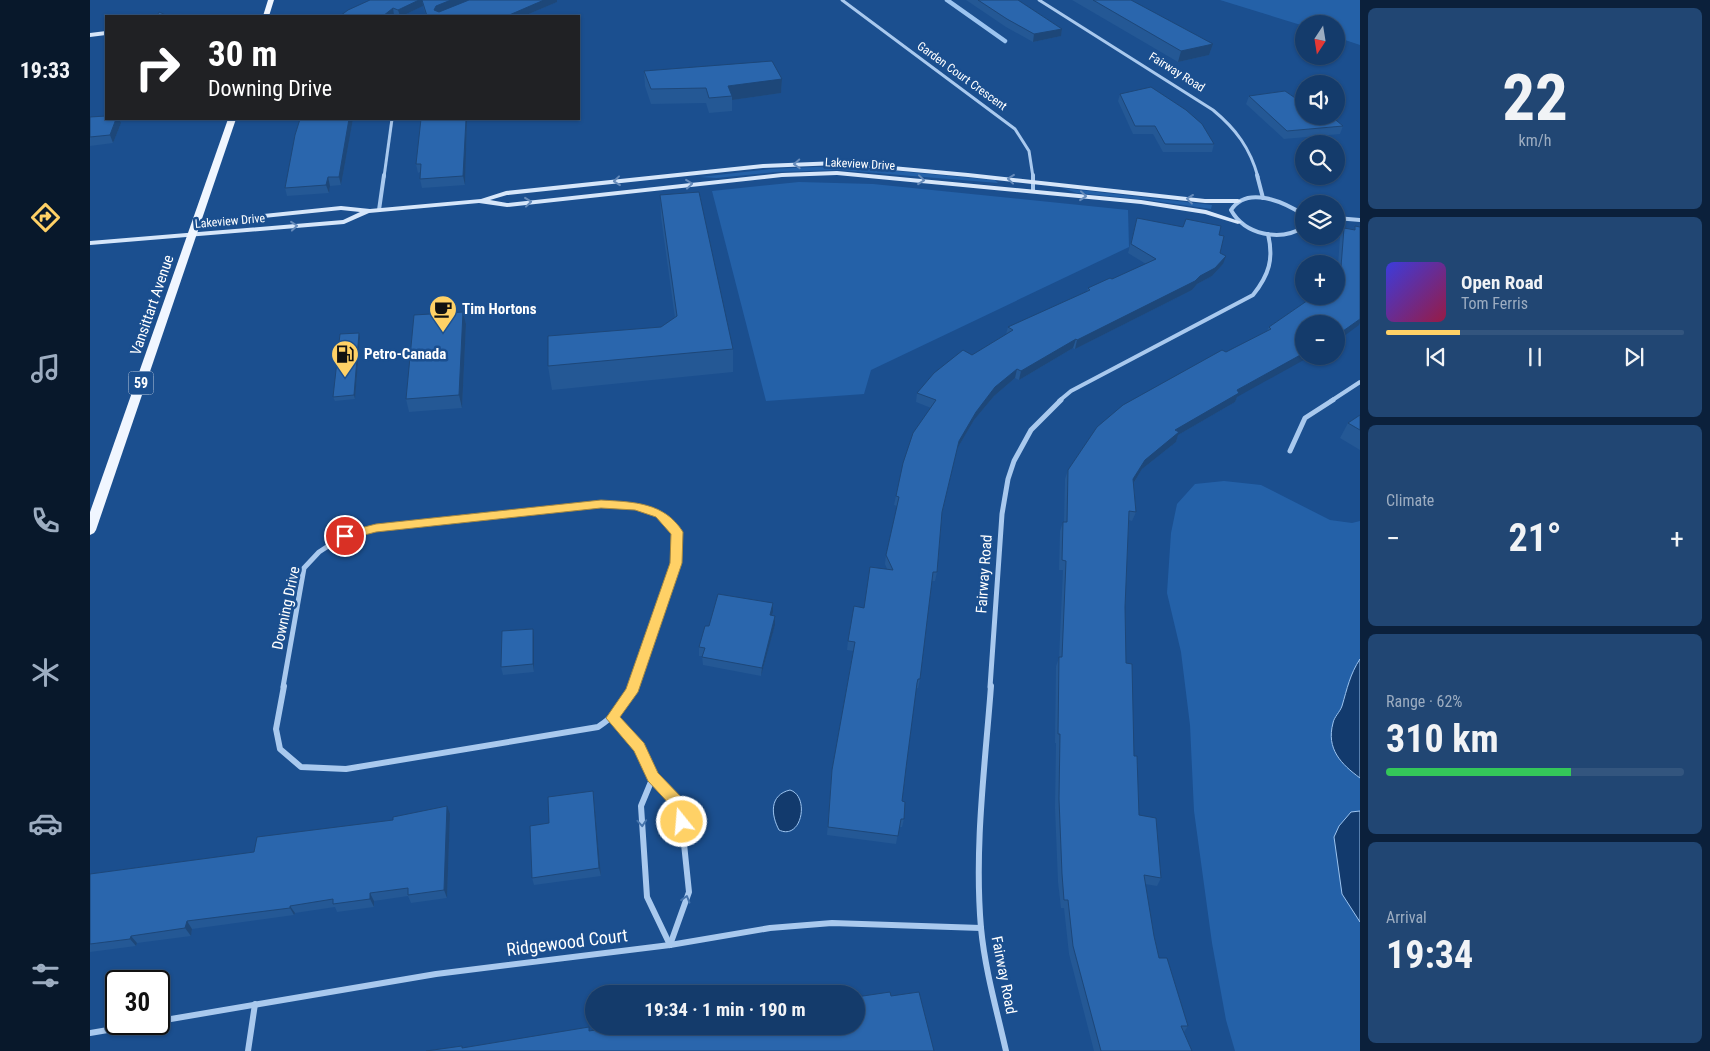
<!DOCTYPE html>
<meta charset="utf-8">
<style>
:root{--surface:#143b6b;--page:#214673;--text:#f1f3f6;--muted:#9dadc1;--line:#33557e;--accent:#ffd166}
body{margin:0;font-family:"Roboto Condensed",sans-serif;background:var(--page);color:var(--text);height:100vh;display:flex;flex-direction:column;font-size:19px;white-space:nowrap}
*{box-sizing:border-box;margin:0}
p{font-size:16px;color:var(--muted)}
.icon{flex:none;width:28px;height:28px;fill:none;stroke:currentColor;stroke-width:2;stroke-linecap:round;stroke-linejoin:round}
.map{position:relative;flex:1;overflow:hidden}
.drawer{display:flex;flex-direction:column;gap:8px;padding:8px;background:#0b203b;width:350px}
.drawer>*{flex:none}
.guide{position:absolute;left:15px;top:15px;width:475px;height:105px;border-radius:0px;box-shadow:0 1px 4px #0004,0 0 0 1px var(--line);background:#202124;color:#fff;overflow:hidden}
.needle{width:32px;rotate:192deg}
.fabs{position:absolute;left:1205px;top:15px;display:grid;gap:10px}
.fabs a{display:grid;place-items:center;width:50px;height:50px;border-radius:50%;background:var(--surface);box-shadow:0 1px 4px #0004,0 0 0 1px var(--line);font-size:25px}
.speed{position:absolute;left:15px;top:970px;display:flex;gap:10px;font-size:25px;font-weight:700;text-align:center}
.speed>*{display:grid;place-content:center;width:65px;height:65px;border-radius:50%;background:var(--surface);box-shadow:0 1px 4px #0004,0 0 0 1px var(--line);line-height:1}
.speed .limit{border:2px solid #111;border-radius:8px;background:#fff;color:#111}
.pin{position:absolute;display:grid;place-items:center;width:42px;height:42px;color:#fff;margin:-21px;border:2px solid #fff;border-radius:50%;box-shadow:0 1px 5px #0007}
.me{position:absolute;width:55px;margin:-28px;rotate:343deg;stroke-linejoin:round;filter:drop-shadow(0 0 4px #0008)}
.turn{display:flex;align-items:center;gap:18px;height:105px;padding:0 20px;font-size:22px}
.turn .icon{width:65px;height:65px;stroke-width:2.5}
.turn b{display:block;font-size:35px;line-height:42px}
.big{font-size:38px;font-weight:700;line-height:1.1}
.drawer .tile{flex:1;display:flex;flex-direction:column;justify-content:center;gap:8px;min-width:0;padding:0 18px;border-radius:8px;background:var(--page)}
.drawer .dial{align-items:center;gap:0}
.dial b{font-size:65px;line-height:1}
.song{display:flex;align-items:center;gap:15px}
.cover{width:60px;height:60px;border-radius:8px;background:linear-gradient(135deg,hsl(240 70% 55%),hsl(340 70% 35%))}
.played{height:5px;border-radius:2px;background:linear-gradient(90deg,var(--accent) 25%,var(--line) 25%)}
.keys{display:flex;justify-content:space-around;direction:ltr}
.heat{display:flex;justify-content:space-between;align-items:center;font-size:28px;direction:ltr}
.charge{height:8px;border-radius:4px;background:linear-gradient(90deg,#34c759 62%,var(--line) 0)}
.trip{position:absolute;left:495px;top:985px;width:280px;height:50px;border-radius:25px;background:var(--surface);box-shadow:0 1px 4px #0004,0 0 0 1px var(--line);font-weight:700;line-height:50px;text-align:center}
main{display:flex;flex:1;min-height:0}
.menu{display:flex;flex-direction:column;width:90px;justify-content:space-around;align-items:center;background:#08182b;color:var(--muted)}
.menu .icon{width:35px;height:35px}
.menu .selected{color:var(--accent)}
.menu b{font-size:22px;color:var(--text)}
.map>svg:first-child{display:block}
</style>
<main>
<nav class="menu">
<b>19:33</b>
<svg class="icon selected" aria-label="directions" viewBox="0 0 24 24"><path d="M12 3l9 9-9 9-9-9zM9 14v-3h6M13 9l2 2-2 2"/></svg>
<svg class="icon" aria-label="music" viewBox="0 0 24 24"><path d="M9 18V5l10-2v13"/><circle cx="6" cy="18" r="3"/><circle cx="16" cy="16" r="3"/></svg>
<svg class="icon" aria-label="phone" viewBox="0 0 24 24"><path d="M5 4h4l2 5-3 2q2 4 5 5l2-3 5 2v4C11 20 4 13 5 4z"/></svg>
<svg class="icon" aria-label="climate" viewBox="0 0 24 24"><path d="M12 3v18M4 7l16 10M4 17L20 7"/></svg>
<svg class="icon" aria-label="car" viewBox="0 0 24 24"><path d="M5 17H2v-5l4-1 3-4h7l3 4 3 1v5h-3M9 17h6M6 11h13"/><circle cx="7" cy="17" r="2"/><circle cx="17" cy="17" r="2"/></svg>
<svg class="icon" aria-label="filters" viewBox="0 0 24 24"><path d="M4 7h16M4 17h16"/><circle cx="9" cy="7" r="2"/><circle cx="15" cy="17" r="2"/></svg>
</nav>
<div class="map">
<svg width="1270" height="1051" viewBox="0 0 1270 1051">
<rect width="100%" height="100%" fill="#1b4f8f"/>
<!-- green -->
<g fill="#2461a8">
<path d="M1130,0H1270V45L1246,37V24H1214V26Z"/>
<path d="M726,167L784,169L905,180L908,183L749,170L686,172L626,178L610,177L680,169Z"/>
<path d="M709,182L783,184L1038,210L1039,247L781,370L774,394L676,401L622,191Z"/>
<path d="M972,188L1122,205L1121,209L1058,200L987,193Z"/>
<path d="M1134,481L1171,485L1240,520L1262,523L1270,521V1051H1145L1136,1020L1122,943L1104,811L1100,725L1091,652L1077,593L1081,533L1087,504L1105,484Z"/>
</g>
<!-- water -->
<g fill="#123a6d" stroke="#9cc4f0">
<path d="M1270,659V778C1251,764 1236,749 1243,723C1244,717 1250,712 1252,706C1257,689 1260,674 1270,659Z"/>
<path d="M700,790C720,796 712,841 689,830C681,815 679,795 700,790Z"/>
<path d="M1270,811V922L1252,894L1244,837L1249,826L1261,812Z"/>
</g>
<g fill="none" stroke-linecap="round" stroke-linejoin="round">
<!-- stream -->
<path stroke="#9cc4f0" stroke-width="4.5" d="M857,0L915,41"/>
<!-- street-far3 -->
<g stroke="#a9c9ee" stroke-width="3">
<path d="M752,0L925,129L939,151L943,177"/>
<path d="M949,0L1123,110C1146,129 1160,148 1168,177"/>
<path d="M294,177L302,119"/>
</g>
<!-- street-far2 -->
<g stroke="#a9c9ee" stroke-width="4">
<path d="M943,175V191"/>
<path d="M1167,175L1173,198"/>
<path d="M289,210L294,175"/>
<path d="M1214,215C1194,202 1157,185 1141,210C1155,235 1190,242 1214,227"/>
<path d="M1246,218L1270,220"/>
<path d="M969,401L981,391L1163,295C1179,275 1184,259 1178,234"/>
<path d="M1241,401L1270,382"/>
</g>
<!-- street-far1 -->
<g stroke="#a9c9ee" stroke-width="5">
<path d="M1200,451L1215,418L1243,400"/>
<path d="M193,687L214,568L229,552L246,541L286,528L511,504L546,506L570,515L587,533L586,563L543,687"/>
<path d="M900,687L912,514L918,479L924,461L941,430L971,400"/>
</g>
<!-- street -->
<g stroke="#a9c9ee" stroke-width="6">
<path d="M194,686L186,729L190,749L211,767L256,769L508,727C523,717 537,703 543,686"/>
<path d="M901,686C895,766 884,848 891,928C895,970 907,1011 916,1051"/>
<path d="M522,718L549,747L563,777L590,805L599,892L580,945"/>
<path d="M563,777L551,806L557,897L580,945"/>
<path d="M69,1021L346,974L580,945L680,928L742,923L891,928"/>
<path d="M0,1033L53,1024"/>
<path d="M158,1051L165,1004"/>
</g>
<!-- secondary -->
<g fill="#d6e6fa" fill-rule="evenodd">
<path d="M16,31V35L0,37V33Z"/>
<path d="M748,161L878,173L1115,199H1148L1152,201L1148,203H1115L878,177L748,165L673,168L417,195L400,200L417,203L692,173L747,171L1051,200L1116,210L1152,222L1148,224L1115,214L1051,204L747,175L692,177L417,207L389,203L279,213L254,224L0,245V241L253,220L270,212L251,210L104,225V221H107L251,206L280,209L391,199L416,191L673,164Z"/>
</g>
<!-- primary -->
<g fill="#f0f6ff" fill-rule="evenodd">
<path d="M178,0H184L179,16H173Z"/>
<path d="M138,119H146L6,530L4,533L0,535V512Z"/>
</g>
</g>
<!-- wall -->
<g fill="#245895">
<path d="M280,0H467V2L434,16H336L333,6L312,16H307L304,15Z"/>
<path d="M876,0H928L972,29L971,36L943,42L916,27Z"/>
<path d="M982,0H1041L1123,44L1119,55L1088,62Z"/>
<path d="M554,71L692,79L691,93L642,100V111L619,113L616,103L561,104L555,86Z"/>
<path d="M1030,94L1124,144L1122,152H1073L1063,134H1043L1028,101Z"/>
<path d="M1159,96L1214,104L1253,126L1250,134L1194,139L1156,104Z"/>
<path d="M0,117L31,123L23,143L0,146Z"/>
<path d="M210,119H263L251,185L240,186L239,193L197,196L195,188Z"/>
<path d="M331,119H377L375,185L332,188L330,179V172L328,173L326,164Z"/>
<path d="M570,195L643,349V372L462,390L458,366L571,327L585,318L571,217Z"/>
<path d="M1047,218L1129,235L1130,253L1133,264L1122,276L1107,284L1102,290L985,349L983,348L929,380L925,378L904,396L884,420L867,449L852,514L847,572L845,581H842L830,679L828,688H826L812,801L814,819L812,827H809L806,844L737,835L742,770L763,651L757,650L758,641L774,608L797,569L795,564L796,555L807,506L804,505L806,496L841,408L826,402L827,393L882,355L916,334L918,327L997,291L998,288L1022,279L1056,264L1038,253Z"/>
<path d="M1265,226L1270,227V323L1269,325L1246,324L1147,397L1145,402L1088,435L1086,442L1052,469L1044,483L1046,512L1042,521L1039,520L1035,607L1036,663L1049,815L1071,878L1067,886L1055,884L1064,936L1069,958L1098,1026L1094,1032L1102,1051H1004L979,954L974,908H971L968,882L965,808L966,743H965L966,666L969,658L973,570H969L970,531L973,522H974L975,479L978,470L1136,352L1177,331L1179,327L1224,296L1248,266L1250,236L1254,228L1264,229Z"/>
<path d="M373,312L376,324L372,408L319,412L316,399Z"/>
<path d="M269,333L270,337L265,399L245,401L243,397Z"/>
<path d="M1270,415V450L1250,438L1258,423Z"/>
<path d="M683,612L682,615L685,616V625L671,676L613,665L612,656H609V647L619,626Z"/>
<path d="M444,638V672L413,675L411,667Z"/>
<path d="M504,800L511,876L444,885L442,878L459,823Z"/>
<path d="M360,814L357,898L321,903L318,896L284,901V907L247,912L245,907L205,913L204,915L102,929L101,936L47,943L46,946L0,952V874L164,852Z"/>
</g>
<!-- shaded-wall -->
<g fill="#1d4779">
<path d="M329,0H332L333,6L312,16H310L308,10Z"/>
<path d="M361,0H380L348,13L344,10L346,6Z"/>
<path d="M454,0H467V2L434,16H417Z"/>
<path d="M303,8L304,15L303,16H293Z"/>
<path d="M972,29L971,36L943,42L944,34Z"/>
<path d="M1123,44L1119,55L1088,62L1091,51Z"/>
<path d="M692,79L691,93L642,100V96L638,86Z"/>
<path d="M26,119H29L31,123L23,143L20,135Z"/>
<path d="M259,119H263L251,185L249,177Z"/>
<path d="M376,119H377L375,185L373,176Z"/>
<path d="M238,177L240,186L239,193L236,185Z"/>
<path d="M1136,256L1133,264L1122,276L1107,284L1102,290L985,349L987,340L1110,276Z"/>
<path d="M373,312L376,324L372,408L369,395Z"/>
<path d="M1270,319V323L1269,325L1246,342V336Z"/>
<path d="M269,333L270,337L265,399L264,395Z"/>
<path d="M986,339L983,348L929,380L931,371Z"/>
<path d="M1214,353V356H1221L1147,397L1145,402L1088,435L1086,442L1052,469L1040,489L1043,479L1055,460L1085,430L1147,390Z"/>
<path d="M927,369L925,378L904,396L884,420L867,449L869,441L886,412L905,387Z"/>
<path d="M683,603V612L679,624L680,615Z"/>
<path d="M685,616V625L671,676L672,668Z"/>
<path d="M443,629L444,638V672L443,664Z"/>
<path d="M503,791L504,800L511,876L509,868Z"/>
<path d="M357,806L360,814L357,898L354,890Z"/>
<path d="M280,893L284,901V907L280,899Z"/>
<path d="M200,906L205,913L204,915L200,908Z"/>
<path d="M97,921L102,929L101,936L95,928Z"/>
<path d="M41,936L47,943L46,946L40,939Z"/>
</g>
<!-- building -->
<g fill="#2a66ad" stroke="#1d4779">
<path d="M280,0H329L308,10L303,8L293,16H250L258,10Z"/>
<path d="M332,0H361L346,6L344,10L349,12L379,0H454L417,16H337Z"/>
<path d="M888,0H928L972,29L944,34L917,19Z"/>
<path d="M1003,0H1041L1123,44L1091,51Z"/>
<path d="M69,12L78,16H67Z"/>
<path d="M682,61L692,79L638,86L642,96L619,98L616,88L561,89L554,71Z"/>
<path d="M1061,87L1096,110L1112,124L1124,144H1075L1065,126H1045L1030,94Z"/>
<path d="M1195,91L1214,104V116H1241L1253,126L1197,131L1159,96Z"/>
<path d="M16,116V119H26L20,135L0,137V117Z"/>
<path d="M210,119H259L249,177H238L236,185L195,188L205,135Z"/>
<path d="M331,119H376L373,176L330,179L331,164H326Z"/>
<path d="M609,192L643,349L458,366V336L571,327L587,316L570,195Z"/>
<path d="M1047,218L1093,227L1096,219L1131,226L1129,235L1134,236L1130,253L1136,256L1125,268L1110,276L1105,281L987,340L986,339L931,371L927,369L905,387L886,412L869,441L852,512L847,572H843L830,679H828L827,683L816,768L812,801L815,802L814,819H811L808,836L738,827L742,770L765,642L758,641L764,606L774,608L780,567L803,570L796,555L809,497L806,496L813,463L823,433L846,400L827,393L844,373L873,350L882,355L923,330L918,327L1000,290L998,288L1020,278L1022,279L1066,259L1041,244Z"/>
<path d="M1265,226L1270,227V319L1246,336V324H1214V353L1147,390L1149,393L1085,430L1089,432L1055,460L1043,479L1046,512L1039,511L1035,607L1036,663L1042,664L1044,756H1047L1049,815L1066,818L1071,878L1054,875L1064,936L1069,958H1077L1098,1026H1091L1102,1051H1011L983,946L978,900H974L972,874L969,799L970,734H968L969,657H972L976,561L972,560L973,522H977L978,470L1007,427L1033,405L1132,350L1136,352L1181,329L1179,327L1224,296H1246V266L1251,267L1254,228L1265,230Z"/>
<path d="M373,312L369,395L316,399L324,315Z"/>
<path d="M269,333L264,395L243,397L250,334Z"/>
<path d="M1270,415V430L1258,423Z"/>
<path d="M628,594L683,603L680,615L685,616L672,668L612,657L615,648L609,647L615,626H619Z"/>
<path d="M443,629V664L411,667L412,631Z"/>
<path d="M503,791L509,868L442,878L440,826L459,823L458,797Z"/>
<path d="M357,806L354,890L318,895V888L280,893V899L243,904V899L200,906V908L97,921L95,928L41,936L40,939L0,944V874L164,852L167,837L303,820V817Z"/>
<path d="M800,992L801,996L829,992L844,1051H336L372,1046V1048L499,1027V1031L530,1026H766V997Z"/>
</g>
<!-- one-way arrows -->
<defs><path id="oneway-chevron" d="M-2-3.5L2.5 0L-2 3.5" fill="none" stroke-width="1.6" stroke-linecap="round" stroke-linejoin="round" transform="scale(1.25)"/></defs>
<g stroke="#668bba">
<use href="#oneway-chevron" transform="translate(707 164) rotate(177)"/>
<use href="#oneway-chevron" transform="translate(921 179) rotate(-174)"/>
<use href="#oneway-chevron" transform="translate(831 180) rotate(6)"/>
<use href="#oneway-chevron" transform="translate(527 181) rotate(174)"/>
<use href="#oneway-chevron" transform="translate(599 184) rotate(-6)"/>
<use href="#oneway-chevron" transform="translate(993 196) rotate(6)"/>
<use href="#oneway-chevron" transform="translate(1100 199) rotate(-173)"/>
<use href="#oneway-chevron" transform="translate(438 202) rotate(-6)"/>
<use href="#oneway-chevron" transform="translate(204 226) rotate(-5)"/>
</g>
<g stroke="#4674ac">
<use href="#oneway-chevron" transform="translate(552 823) rotate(86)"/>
<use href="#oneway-chevron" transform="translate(596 899) rotate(-73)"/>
</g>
<!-- route -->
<path fill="#ffd166" stroke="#a68842" d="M511,500C544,502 574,502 593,532L592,563L548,692L530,717L554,743L568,773L595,801L599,822L597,827L592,829L587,827L583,808L558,781L544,751L516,718L536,689L580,563L581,534L566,517L545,510L511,508L286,532L255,540L249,536L251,533L286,524Z"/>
<!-- icons -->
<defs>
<g id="cafe-pin" transform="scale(1.4375)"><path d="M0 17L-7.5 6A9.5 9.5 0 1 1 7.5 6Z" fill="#ffd166" stroke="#1b4f8f"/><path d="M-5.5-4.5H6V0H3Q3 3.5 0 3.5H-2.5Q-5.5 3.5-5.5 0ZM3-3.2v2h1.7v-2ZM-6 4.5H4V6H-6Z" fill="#111"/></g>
<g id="fuel-pin" transform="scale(1.4375)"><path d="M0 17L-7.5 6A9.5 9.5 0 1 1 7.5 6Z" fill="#ffd166" stroke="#1b4f8f"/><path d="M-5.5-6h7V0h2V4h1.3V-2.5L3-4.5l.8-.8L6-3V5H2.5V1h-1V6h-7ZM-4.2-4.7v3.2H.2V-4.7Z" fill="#111"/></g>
</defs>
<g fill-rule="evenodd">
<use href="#cafe-pin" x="353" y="309"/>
<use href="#fuel-pin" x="255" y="354"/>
</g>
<g text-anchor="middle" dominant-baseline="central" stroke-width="5" stroke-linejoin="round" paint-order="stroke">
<!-- far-street labels -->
<g font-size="12" fill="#fff" stroke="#1b4f8f">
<text transform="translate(1087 72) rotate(32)">Fairway Road</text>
<text transform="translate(872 76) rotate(36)">Garden Court Crescent</text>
<text transform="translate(770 164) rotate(3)">Lakeview Drive</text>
<text transform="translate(140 221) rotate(-5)">Lakeview Drive</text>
</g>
<!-- shield labels -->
<rect fill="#1b4f8f" stroke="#bbcadd" stroke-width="1" x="38.5" y="371.5" width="25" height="23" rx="4"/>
<g font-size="14" font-weight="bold" fill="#fff">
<text x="51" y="383">59</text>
</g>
<!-- street labels -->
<g font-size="15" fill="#fff" stroke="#1b4f8f">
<text transform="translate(62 305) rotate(-71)">Vansittart Avenue</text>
<text transform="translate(894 574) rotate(-86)">Fairway Road</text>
<text transform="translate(196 608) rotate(-78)">Downing Drive</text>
<text transform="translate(914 975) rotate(79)">Fairway Road</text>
</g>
<!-- poi labels -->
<g font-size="15" font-weight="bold" fill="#fff" stroke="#1b4f8f" text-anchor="start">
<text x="372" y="309">Tim Hortons</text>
<text x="274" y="354">Petro-Canada</text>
</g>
<!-- near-street labels -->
<g font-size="18" fill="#fff" stroke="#1b4f8f">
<text transform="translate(477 942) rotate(-7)">Ridgewood Court</text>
</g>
</g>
</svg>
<div class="fabs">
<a><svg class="needle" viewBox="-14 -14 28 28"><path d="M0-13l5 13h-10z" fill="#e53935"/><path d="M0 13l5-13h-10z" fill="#9dadc1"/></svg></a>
<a><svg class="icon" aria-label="sound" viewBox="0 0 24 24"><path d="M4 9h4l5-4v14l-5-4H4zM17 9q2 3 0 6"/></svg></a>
<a><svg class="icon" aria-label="search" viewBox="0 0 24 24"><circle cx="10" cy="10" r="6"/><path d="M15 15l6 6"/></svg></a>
<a><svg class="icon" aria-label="layers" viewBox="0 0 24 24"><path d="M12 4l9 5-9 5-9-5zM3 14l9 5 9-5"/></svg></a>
<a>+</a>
<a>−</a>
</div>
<div class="speed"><div class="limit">30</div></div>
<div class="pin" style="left:255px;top:536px;background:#d93025"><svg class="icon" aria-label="arrive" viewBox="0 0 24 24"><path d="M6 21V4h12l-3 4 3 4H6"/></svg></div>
<svg class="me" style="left:592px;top:822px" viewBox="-20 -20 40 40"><circle r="17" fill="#ffd166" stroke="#fff" stroke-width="3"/><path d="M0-11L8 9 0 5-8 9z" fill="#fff"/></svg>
<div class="trip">19:34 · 1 min · 190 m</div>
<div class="guide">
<div class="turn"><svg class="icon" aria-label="right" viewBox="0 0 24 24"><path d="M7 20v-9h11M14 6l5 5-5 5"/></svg><div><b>30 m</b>Downing Drive</div></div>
</div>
</div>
<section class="drawer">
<div class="tile dial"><b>22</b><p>km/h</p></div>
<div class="tile">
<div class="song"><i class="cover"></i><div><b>Open Road</b><p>Tom Ferris</p></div></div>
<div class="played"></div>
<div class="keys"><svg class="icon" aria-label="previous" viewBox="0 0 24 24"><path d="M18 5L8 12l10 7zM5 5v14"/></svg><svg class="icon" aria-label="pause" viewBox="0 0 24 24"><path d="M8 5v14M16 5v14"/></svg><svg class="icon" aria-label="next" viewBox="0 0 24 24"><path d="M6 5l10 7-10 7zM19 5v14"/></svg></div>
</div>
<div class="tile"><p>Climate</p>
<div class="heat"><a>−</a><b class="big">21°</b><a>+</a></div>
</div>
<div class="tile"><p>Range · 62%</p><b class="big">310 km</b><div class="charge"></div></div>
<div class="tile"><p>Arrival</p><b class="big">19:34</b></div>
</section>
</main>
